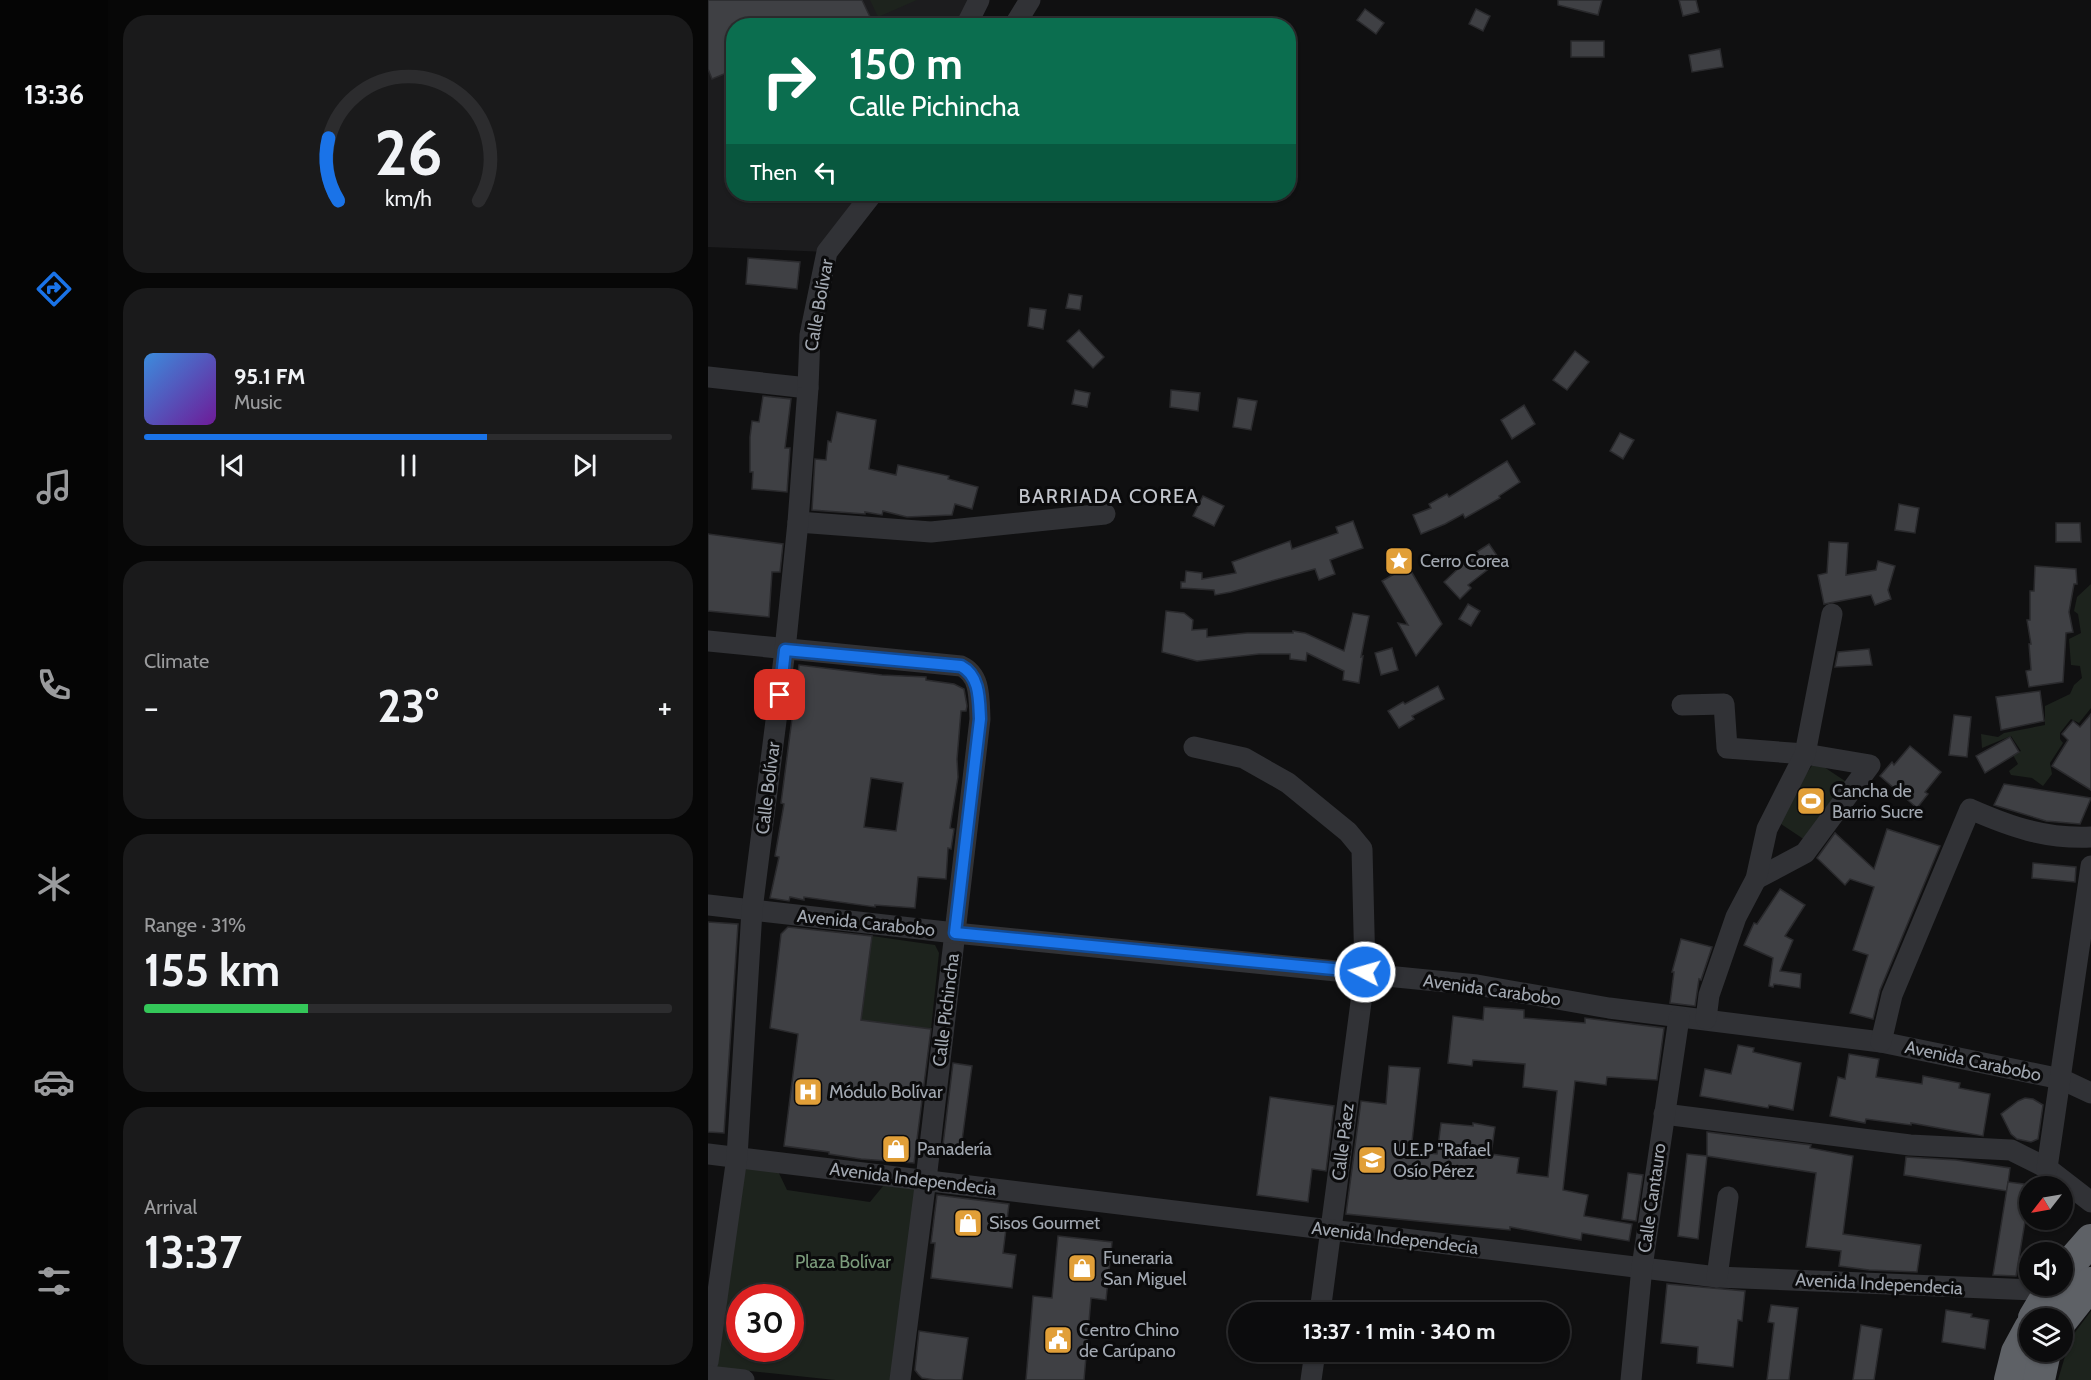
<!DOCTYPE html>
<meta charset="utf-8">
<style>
:root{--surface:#0c0c0d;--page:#1a1a1b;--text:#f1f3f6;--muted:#9a9b9d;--line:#2c2c2e;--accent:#1a73e8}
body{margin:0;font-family:Cabin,sans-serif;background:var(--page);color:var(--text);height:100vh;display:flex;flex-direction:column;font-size:22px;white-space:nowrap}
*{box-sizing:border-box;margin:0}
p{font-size:20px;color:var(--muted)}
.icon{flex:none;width:33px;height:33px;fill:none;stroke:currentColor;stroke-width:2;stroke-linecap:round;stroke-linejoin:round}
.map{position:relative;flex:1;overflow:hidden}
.details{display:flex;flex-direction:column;gap:15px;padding:15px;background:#070707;width:600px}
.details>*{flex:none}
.guide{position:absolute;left:18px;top:18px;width:570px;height:183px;border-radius:24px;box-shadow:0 2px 4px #0004,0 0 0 2px var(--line);background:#0b6e4f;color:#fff;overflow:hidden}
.needle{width:39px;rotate:239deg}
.controls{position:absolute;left:1311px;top:1176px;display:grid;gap:12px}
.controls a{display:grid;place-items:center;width:54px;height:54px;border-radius:50%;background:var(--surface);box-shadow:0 2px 4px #0004,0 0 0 2px var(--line);font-size:30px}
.speed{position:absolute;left:18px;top:1284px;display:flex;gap:12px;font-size:30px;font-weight:700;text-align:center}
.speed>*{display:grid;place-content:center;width:78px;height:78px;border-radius:50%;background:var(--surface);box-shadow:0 2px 4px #0004,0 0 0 2px var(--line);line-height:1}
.speed .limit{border:9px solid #d22;background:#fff;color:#111}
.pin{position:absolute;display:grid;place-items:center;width:51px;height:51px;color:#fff;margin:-26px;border-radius:12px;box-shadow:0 3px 9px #0006}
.me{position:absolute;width:66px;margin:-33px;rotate:276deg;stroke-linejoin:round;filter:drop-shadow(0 0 4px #0008)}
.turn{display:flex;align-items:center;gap:21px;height:126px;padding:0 24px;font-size:27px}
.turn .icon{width:78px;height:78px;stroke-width:2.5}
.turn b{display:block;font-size:42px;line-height:51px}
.then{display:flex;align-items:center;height:57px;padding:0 24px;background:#0003;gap:12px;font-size:22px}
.big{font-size:45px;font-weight:700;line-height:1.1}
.details .card{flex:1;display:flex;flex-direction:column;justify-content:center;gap:9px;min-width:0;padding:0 21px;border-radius:24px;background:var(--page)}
.details .dial{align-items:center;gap:0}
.dial svg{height:156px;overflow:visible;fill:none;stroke:var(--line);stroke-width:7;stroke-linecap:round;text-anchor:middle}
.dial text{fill:var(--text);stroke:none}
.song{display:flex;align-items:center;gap:18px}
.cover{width:72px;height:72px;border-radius:9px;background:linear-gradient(135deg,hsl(210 70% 55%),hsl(280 70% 35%))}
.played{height:6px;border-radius:3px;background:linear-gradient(90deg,var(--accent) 65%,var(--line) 65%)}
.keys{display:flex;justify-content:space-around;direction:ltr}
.heat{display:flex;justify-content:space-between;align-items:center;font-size:33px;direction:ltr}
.charge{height:9px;border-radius:4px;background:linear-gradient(90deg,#34c759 31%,var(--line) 0)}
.trip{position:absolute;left:520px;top:1302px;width:342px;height:60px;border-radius:30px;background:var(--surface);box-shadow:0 2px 4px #0004,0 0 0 2px var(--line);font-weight:700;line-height:60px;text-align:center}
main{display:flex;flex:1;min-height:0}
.tabs{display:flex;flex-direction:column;width:108px;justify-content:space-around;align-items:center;background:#050505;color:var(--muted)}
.tabs .icon{width:42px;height:42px}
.tabs .on{color:var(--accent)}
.tabs b{font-size:27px;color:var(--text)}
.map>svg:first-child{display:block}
</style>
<main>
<nav class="tabs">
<b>13:36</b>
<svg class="icon on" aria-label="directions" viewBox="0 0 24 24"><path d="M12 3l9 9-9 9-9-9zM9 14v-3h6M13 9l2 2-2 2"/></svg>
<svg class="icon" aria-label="music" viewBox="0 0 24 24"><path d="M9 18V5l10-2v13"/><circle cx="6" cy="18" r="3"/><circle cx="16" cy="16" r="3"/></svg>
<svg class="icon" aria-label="phone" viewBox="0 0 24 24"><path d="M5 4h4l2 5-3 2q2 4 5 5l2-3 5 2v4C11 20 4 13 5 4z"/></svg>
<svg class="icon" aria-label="climate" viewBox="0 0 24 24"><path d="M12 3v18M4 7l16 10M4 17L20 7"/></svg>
<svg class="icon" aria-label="car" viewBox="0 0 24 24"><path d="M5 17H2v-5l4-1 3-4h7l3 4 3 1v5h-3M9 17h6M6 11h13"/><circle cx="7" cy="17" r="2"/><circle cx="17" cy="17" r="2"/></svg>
<svg class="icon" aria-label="filters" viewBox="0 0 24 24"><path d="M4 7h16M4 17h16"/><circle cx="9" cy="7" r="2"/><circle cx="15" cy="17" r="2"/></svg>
</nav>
<section class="details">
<div class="card dial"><svg viewBox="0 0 100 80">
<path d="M14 69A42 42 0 1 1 86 69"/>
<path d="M14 69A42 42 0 0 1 9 37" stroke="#1a73e8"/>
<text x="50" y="56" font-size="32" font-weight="700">26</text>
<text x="50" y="72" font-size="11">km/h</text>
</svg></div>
<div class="card">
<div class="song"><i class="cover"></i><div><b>95.1 FM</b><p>Music</p></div></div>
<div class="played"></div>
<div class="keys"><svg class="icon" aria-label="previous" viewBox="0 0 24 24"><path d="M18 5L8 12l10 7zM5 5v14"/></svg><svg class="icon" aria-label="pause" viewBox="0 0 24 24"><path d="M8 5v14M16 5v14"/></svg><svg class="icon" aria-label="next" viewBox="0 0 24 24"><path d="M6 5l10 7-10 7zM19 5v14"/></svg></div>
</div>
<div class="card"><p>Climate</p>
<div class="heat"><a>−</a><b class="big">23°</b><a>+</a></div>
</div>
<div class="card"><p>Range · 31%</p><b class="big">155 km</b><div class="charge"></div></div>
<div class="card"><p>Arrival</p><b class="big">13:37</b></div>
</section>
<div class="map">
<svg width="1383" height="1380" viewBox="0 0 1383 1380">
<rect width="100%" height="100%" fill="#101011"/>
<!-- built -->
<path fill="#1c1c1e" d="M0,0H271L258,25L26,26V194H164L119,252L0,247Z"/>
<!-- green -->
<g fill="#1d231d" fill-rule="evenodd">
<path d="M162,0H209L170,17Z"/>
<path d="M1383,584V708L1371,723L1363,719L1352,733V739L1355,743L1342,763L1344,774L1335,786L1324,778L1303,775L1301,771L1310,764L1305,755L1313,751L1303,736L1274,748L1273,734L1290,737L1296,733L1337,725V706L1362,694L1366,685L1374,678L1372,666L1363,665L1361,639L1373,633L1370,614L1366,611L1369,597Z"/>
<path d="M1107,761L1140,783L1100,842L1067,820Z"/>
<path d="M164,936L227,945L231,953L223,1029L153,1020Z"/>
<path d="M38,1162L68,1167L79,1190L162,1202L180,1180L207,1184L187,1380H127L4,1367ZM32,1298H82V1348H32Z"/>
<path d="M1383,1311V1380H1350L1362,1339Z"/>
</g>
<!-- building -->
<g fill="#3f4044" stroke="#2a2a2d" stroke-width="1.5" fill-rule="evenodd">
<path d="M0,0H154L164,21L155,26H26V70L4,79L0,69Z"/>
<path d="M850,0H894L890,15L850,5Z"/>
<path d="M971,0H988L991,12L975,16Z"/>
<path d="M657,9L676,23L668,34L649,20Z"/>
<path d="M768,9L782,16L775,31L761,24Z"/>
<rect x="863" y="41" width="33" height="16"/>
<path d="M1012,49L1015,67L984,72L981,55Z"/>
<path d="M40,258L92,262L89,289L38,284Z"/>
<path d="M361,294L374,296L372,310L358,308Z"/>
<path d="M322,308L338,310L335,329L320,326Z"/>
<path d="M371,330L396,357L385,368L359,341Z"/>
<path d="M867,351L881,362L859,390L845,380Z"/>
<path d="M367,390L382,393L379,407L364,404Z"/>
<path d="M463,390L492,393L490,411L462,407Z"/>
<path d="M55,396L83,399L77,448H82L79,492L44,489L45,472H42V437L44,421L51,422Z"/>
<path d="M530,398L549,401L543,430L525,427Z"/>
<path d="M816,405L827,424L804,439L793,420Z"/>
<path d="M129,412L168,420L161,469L188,475L190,465L241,476L240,479L270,487L264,509L247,504L244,515L199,517L175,511L174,515L157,512V514L104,510L107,459L118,460L120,441L123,442Z"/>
<path d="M912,433L926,440L915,459L902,451Z"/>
<path d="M799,461L812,482L791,496L792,498L757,518L755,514L737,524L713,534L705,515L723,508L721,504L739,494L741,497Z"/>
<path d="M495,496L516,506L506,526L485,516Z"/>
<path d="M1191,504L1211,508L1207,533L1187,530Z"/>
<path d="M645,521L655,548L622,560L627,574L611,580L607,569L523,592L507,595L506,590L473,588V582H477L478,571L494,573V579L528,573L524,562L582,541L584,549L630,533L628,527Z"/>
<path d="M1348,523H1372L1373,542H1348Z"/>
<path d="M0,534L75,544L72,572H64L61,617L0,611Z"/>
<path d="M1121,542L1140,543L1138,575L1168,570L1170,561L1187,566L1180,590L1183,599L1167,605L1163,595L1116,604L1110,575L1119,573Z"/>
<path d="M781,544L792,560L760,585L763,588L752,599L736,582L755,564L753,562Z"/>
<path d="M700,566L734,624L708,656L690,623L700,625L674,581Z"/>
<path d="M1327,566L1368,569L1369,584H1366L1361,612L1365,632L1358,633L1355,682L1321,687L1318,671L1323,670L1321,644H1323L1319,620H1322V591H1326Z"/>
<path d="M760,604L772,611L763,626L751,619Z"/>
<path d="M458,611L476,613L485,620L484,630L499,629V637L539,633H585V631L597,633L636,651L645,613L661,616L653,657L655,656L651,683L635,680L636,671L599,653L598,661L582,659V654H551L489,661L454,652Z"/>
<path d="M684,648L690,670L673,675L667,653Z"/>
<path d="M1161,649L1164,665L1127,667L1130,652Z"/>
<path d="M91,665L174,675L218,677V680L246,684L256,689L259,706L258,711H253L249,759L250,777L242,828L246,829L243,849L240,848L238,879L210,877L207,908L167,905V907L96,897V900L82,897L81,901L62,898L71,857L67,856L76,804L73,803ZM163,778L195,783L188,831L156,827Z"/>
<path d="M730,686L736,699L704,716L706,719L691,728L680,711L695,702L697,704Z"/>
<path d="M1332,691L1336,721L1293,730L1288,697Z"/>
<path d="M1383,714V790L1344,766L1360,740L1354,734L1365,721L1372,727Z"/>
<path d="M1246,715L1263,717L1259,757L1241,755Z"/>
<path d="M1302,737L1311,752L1277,773L1268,756Z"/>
<path d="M1202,746L1233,772L1217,792L1220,794L1209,808L1172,776L1184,762L1186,765Z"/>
<path d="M1296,784L1383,798L1372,824L1338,821L1286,805Z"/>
<path d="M1179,829L1232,846L1172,990L1165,1019L1142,1013L1160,955L1145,950L1166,887L1142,879L1137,885L1109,858L1127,833L1166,869Z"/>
<path d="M1325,863L1368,867L1367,882L1324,878Z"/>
<path d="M1072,889L1097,905L1077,936L1085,940L1072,971L1093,974L1092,988L1066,984L1065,987L1061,986L1065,958L1036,945L1046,923L1049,924Z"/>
<path d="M0,922L30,924L16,1133L0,1132Z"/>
<path d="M80,927L164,936L153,1020L223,1029L206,1163L153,1159L121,1154V1152L76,1146L90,1034L62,1028L73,934Z"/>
<path d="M973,939L1004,947L993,980L991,979L987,1006L962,1003L966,972H964Z"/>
<path d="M776,1007L816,1010V1018L877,1023V1018L956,1028L949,1080L899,1077L898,1085L867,1081L855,1190L880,1195L876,1216L924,1224L921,1241L874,1233L873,1240L802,1227V1230L638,1214L653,1101L678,1104L681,1066L712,1068L703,1151L729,1154L733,1123L765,1126V1123L787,1127L783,1154L811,1158L809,1173L840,1177L849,1091L815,1087L817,1064L765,1060L764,1066L740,1063L745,1016L775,1020Z"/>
<path d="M1030,1045L1046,1048L1045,1052L1093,1063L1085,1110L1061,1105L1060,1108L992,1096L997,1069L1023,1074Z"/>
<path d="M1141,1054L1171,1059L1168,1077L1214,1084L1215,1076L1252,1083L1251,1088L1282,1094L1275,1136L1203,1123V1125L1158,1119L1157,1123L1122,1116L1130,1077L1137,1079Z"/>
<path d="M245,1063L264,1066L253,1148L235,1145Z"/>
<path d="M562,1097L626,1106L618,1171L604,1169L600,1202L549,1195Z"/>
<path d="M1317,1098L1325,1099L1335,1105L1330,1139L1323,1142L1309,1139L1303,1134L1293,1114L1310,1101Z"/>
<path d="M999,1132L1103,1145L1102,1148L1145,1156L1135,1234L1213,1245L1209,1272L1161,1270L1131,1266L1133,1251L1098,1247L1108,1173L999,1156Z"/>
<path d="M979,1154L999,1156L990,1239L970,1236Z"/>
<path d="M1198,1157L1248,1160L1302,1168L1299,1191L1196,1175Z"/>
<path d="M920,1173L935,1175L928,1221L914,1219Z"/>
<path d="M1300,1182L1323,1185L1308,1276L1285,1275Z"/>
<path d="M229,1195L301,1204L295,1253L308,1255L304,1288L223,1278L227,1243H223Z"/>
<path d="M350,1236L404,1242L398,1300L383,1298L376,1380H318L325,1296L344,1298Z"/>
<path d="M959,1284L1037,1291L1034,1321L1030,1320L1025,1367L989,1363L990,1347L953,1343Z"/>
<path d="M1063,1305L1090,1308L1081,1380H1059L1066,1323L1060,1322Z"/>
<path d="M1238,1310L1264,1314L1263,1317L1281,1320L1277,1349L1234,1342Z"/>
<path d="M1153,1325L1174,1329L1166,1380H1145Z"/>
<path d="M211,1331L260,1338L254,1380H227L214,1378L210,1374L207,1370Z"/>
</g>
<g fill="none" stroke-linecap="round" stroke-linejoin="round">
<!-- minor -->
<g stroke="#313236" stroke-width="21">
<path d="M258,26L271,0"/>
<path d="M306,26L322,0"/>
<path d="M0,377L100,388"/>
<path d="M90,522L223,532L397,514"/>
<path d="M0,641L253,666C273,675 271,699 272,719L219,1171L192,1380"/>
<path d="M974,705L1016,704L1019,748L1097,754L1162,765L1097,853L1048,879"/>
<path d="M486,747L536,758L580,783L640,832L654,849L657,972L612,1312"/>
<path d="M0,905L247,933L769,985L901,1008L1173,1042L1353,1079L1383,1093"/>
<path d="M998,1019L1001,995L1028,917L1048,879L1059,829L1097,754L1124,614"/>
<path d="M1173,1042L1184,995L1262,809C1303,827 1337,839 1383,837"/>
<path d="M956,1114L1202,1145L1303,1150L1339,1168L1383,1202"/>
<path d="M0,1154L1009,1277L1351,1291"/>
<path d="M1339,1168L1383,866"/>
<path d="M1009,1277L1020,1197"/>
<path d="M0,1362L29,1157L44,910L77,650L90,522L100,388L102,335L119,252L164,194"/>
<path d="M0,1376L36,1380"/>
<path d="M603,1380L607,1352"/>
<path d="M923,1380L934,1267L971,1018"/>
</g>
<!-- highway -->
<g stroke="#5e6166" stroke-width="32">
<path d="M1354,1273L1383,1240"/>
<path d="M1326,1318L1345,1286"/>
<path d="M1354,1320L1383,1283"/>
<path d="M1302,1380L1309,1352L1322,1328"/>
<path d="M1331,1380L1337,1352"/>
</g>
</g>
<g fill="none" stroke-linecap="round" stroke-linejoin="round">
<!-- route casing -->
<g stroke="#114b97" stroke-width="15">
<path id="route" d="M72,695L77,650L253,666C272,676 271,699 272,719L247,933L657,972"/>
</g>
<!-- route -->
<use href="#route" stroke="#1a73e8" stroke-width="10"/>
</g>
<!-- icons -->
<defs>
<g id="sight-square" transform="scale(1.5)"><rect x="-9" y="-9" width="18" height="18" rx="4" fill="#e19f38" stroke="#0b0b0c"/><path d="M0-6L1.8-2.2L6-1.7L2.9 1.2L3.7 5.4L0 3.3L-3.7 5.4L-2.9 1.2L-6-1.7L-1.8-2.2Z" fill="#fff"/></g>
<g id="stadium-square" transform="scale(1.5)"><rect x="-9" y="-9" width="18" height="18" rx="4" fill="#e19f38" stroke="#0b0b0c"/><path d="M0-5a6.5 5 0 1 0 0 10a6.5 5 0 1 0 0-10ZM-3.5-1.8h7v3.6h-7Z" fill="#fff"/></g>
<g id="hospital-square" transform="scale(1.5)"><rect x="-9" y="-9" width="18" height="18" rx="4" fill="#e19f38" stroke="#0b0b0c"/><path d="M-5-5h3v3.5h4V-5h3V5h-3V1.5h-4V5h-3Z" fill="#fff"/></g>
<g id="shop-square" transform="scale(1.5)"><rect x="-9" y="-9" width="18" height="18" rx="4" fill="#e19f38" stroke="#0b0b0c"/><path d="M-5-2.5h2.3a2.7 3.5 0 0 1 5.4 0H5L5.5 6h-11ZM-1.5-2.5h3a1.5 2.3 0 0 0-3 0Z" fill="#fff"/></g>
<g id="school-square" transform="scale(1.5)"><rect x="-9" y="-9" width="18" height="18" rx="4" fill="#e19f38" stroke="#0b0b0c"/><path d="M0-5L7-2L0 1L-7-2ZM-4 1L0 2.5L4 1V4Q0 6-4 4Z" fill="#fff"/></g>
<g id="civic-square" transform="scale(1.5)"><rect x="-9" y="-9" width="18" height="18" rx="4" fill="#e19f38" stroke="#0b0b0c"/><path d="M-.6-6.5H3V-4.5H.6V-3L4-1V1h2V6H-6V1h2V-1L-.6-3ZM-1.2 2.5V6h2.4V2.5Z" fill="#fff"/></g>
</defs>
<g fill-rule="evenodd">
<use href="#sight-square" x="691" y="561"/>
<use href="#stadium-square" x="1103" y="801"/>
<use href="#hospital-square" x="100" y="1092"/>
<use href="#shop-square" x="188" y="1149"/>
<use href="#school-square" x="664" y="1160"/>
<use href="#shop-square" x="260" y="1223"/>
<use href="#shop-square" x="374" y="1268"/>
<use href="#civic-square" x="350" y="1340"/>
</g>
<g text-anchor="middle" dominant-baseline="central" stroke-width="6" stroke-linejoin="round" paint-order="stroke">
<!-- street labels -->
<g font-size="18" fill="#a2a8b1" stroke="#0b0b0c">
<text transform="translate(111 305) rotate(-80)">Calle Bolívar</text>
<text transform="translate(60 788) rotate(-83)">Calle Bolívar</text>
<text transform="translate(158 923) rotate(6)">Avenida Carabobo</text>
<text transform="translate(784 990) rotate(8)">Avenida Carabobo</text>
<text transform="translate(238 1010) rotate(-83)">Calle Pichincha</text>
<text transform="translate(1265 1061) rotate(12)">Avenida Carabobo</text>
<text transform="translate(635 1142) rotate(-83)">Calle Páez</text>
<text transform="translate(205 1179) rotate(7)">Avenida Independecia</text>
<text transform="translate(944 1198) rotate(-82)">Calle Cantauro</text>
<text transform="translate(687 1238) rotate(7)">Avenida Independecia</text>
<text transform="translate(1171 1284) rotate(3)">Avenida Independecia</text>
</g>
<!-- poi labels -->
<g font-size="18" fill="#a2a8b1" stroke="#0b0b0c" text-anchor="start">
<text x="712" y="561">Cerro Corea</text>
<text x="1124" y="791">Cancha de<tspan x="1124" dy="21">Barrio Sucre</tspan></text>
<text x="121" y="1092">Módulo Bolívar</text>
<text x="209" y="1149">Panadería</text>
<text x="685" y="1150">U.E.P "Rafael<tspan x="685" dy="21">Osío Pérez</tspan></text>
<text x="281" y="1223">Sisos Gourmet</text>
<text x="395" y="1258">Funeraria<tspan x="395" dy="21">San Miguel</tspan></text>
<text x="371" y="1330">Centro Chino<tspan x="371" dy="21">de Carúpano</tspan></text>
</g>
<!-- park labels -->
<g font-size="18" fill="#7b9b7b" stroke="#0b0b0c">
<text x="135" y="1262">Plaza Bolívar</text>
</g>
<!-- neighbourhood labels -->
<g font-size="20" letter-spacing="1.5" fill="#c3c6cd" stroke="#0b0b0c">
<text x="401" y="496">BARRIADA COREA</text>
</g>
</g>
</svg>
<div class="controls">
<a><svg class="needle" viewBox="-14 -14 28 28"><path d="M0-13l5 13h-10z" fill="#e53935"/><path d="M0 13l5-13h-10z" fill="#9a9b9d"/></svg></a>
<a><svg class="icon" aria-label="sound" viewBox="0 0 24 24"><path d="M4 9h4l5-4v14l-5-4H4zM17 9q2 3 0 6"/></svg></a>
<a><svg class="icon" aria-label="layers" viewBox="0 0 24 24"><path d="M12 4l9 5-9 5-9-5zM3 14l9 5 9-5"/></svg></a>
</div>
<div class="speed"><div class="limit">30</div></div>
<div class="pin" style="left:72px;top:695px;background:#d93025"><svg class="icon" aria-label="arrive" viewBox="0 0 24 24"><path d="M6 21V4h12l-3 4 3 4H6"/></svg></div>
<svg class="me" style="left:657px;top:972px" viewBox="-20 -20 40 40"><circle r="17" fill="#1a73e8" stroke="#fff" stroke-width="3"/><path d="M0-11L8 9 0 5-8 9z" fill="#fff"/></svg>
<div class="trip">13:37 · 1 min · 340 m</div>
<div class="guide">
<div class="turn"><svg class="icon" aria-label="right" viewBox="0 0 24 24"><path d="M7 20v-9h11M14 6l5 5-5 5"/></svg><div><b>150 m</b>Calle Pichincha</div></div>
<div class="then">Then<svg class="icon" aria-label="left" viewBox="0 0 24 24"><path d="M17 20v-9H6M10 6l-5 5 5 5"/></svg></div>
</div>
</div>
</main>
